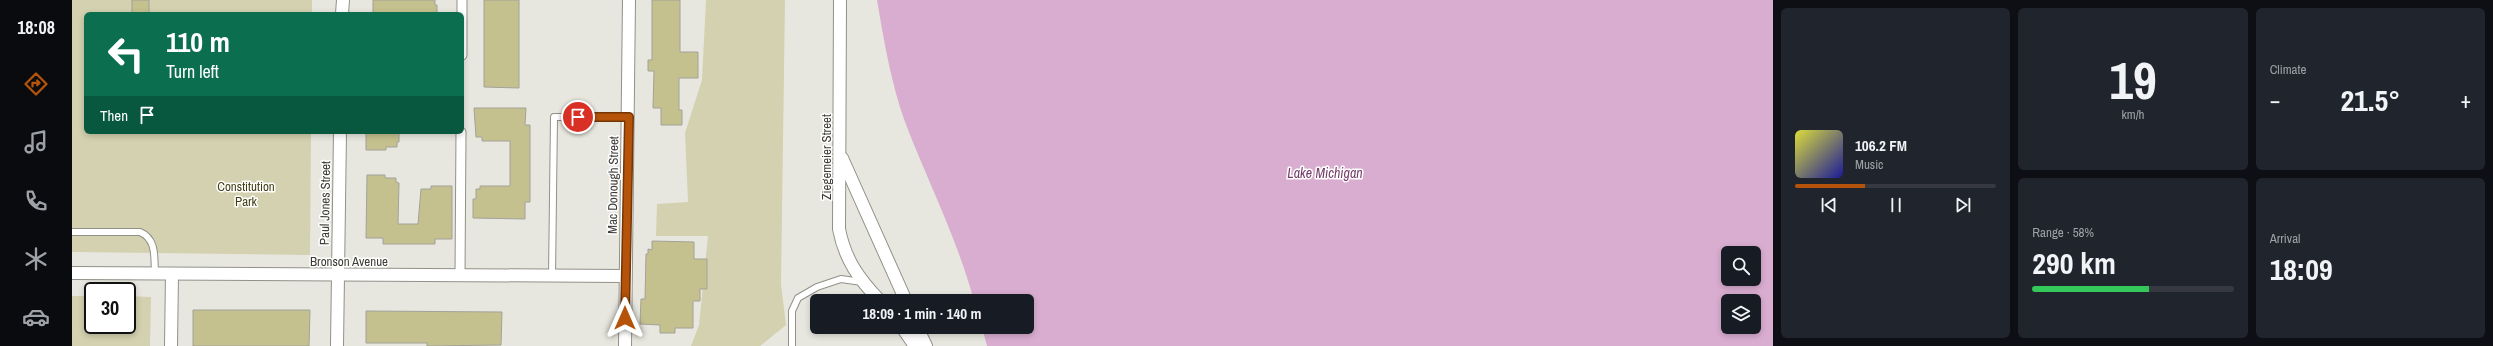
<!DOCTYPE html>
<meta charset="utf-8">
<style>
:root{--surface:#171b24;--page:#20242c;--text:#f1f3f6;--muted:#9ea1a6;--line:#363941;--accent:#b45309}
body{margin:0;font-family:"Archivo Narrow",sans-serif;background:var(--page);color:var(--text);height:100vh;display:flex;flex-direction:column;font-size:15px;white-space:nowrap}
*{box-sizing:border-box;margin:0}
p{font-size:13px;color:var(--muted)}
.icon{flex:none;width:22px;height:22px;fill:none;stroke:currentColor;stroke-width:2;stroke-linecap:round;stroke-linejoin:round}
.map{position:relative;flex:1;overflow:hidden}
.sheet{display:flex;flex-direction:column;gap:8px;padding:8px;background:#0d0f14;width:720px}
.sheet>*{flex:none}
.guide{position:absolute;left:12px;top:12px;width:380px;height:122px;border-radius:6px;box-shadow:0 2px 6px #0003;background:#0b6e4f;color:#fff;overflow:hidden}
.buttons{position:absolute;left:1649px;top:246px;display:grid;gap:8px}
.buttons a{display:grid;place-items:center;width:40px;height:40px;border-radius:6px;background:var(--surface);box-shadow:0 2px 6px #0003;font-size:20px}
.speed{position:absolute;left:12px;top:282px;display:flex;gap:8px;font-size:20px;font-weight:700;text-align:center}
.speed>*{display:grid;place-content:center;width:52px;height:52px;border-radius:50%;background:var(--surface);box-shadow:0 2px 6px #0003;line-height:1}
.speed .limit{border:2px solid #111;border-radius:6px;background:#fff;color:#111}
.pin{position:absolute;display:grid;place-items:center;width:34px;height:34px;color:#fff;margin:-17px;border:2px solid #fff;border-radius:50%;box-shadow:0 1px 4px #0007}
.me{position:absolute;width:44px;margin:-22px;rotate:0deg;stroke-linejoin:round;filter:drop-shadow(0 0 3px #0008)}
.turn{display:flex;align-items:center;gap:14px;height:84px;padding:0 16px;font-size:18px}
.turn .icon{width:52px;height:52px;stroke-width:2.5}
.turn b{display:block;font-size:28px;line-height:34px}
.then{display:flex;align-items:center;height:38px;padding:0 16px;background:#0003;gap:8px;font-size:15px}
.big{font-size:30px;font-weight:700;line-height:1.1}
.sheet .widget{flex:1;display:flex;flex-direction:column;justify-content:center;gap:6px;min-width:0;padding:0 14px;border-radius:6px;background:var(--page)}
.sheet .dial{align-items:center;gap:0}
.dial b{font-size:52px;line-height:1}
.song{display:flex;align-items:center;gap:12px}
.cover{width:48px;height:48px;border-radius:6px;background:linear-gradient(135deg,hsl(60 70% 55%),hsl(240 70% 35%))}
.played{height:4px;border-radius:2px;background:linear-gradient(90deg,var(--accent) 35%,var(--line) 35%)}
.keys{display:flex;justify-content:space-around;direction:ltr}
.heat{display:flex;justify-content:space-between;align-items:center;font-size:22px;direction:ltr}
.charge{height:6px;border-radius:3px;background:linear-gradient(90deg,#34c759 58%,var(--line) 0)}
.sheet .tiles{flex:1;display:grid;gap:8px;grid-template-columns:repeat(3,1fr)}
.widget:first-child{grid-row:span 2}
.trip{position:absolute;left:738px;top:294px;width:224px;height:40px;border-radius:6px;background:var(--surface);box-shadow:0 2px 6px #0003;font-weight:700;line-height:40px;text-align:center}
main{display:flex;flex:1;min-height:0}
.tab-bar{display:flex;flex-direction:column;width:72px;justify-content:space-around;align-items:center;background:#090b0e;color:var(--muted)}
.tab-bar .icon{width:28px;height:28px}
.tab-bar .current{color:var(--accent)}
.tab-bar b{font-size:18px;color:var(--text)}
.map>svg:first-child{display:block}
</style>
<main>
<nav class="tab-bar">
<b>18:08</b>
<svg class="icon current" aria-label="directions" viewBox="0 0 24 24"><path d="M12 3l9 9-9 9-9-9zM9 14v-3h6M13 9l2 2-2 2"/></svg>
<svg class="icon" aria-label="music" viewBox="0 0 24 24"><path d="M9 18V5l10-2v13"/><circle cx="6" cy="18" r="3"/><circle cx="16" cy="16" r="3"/></svg>
<svg class="icon" aria-label="phone" viewBox="0 0 24 24"><path d="M5 4h4l2 5-3 2q2 4 5 5l2-3 5 2v4C11 20 4 13 5 4z"/></svg>
<svg class="icon" aria-label="climate" viewBox="0 0 24 24"><path d="M12 3v18M4 7l16 10M4 17L20 7"/></svg>
<svg class="icon" aria-label="car" viewBox="0 0 24 24"><path d="M5 17H2v-5l4-1 3-4h7l3 4 3 1v5h-3M9 17h6M6 11h13"/><circle cx="7" cy="17" r="2"/><circle cx="17" cy="17" r="2"/></svg>
</nav>
<div class="map">
<svg width="1701" height="346" viewBox="0 0 1701 346">
<rect width="100%" height="100%" fill="#e8e7df"/>
<!-- green -->
<g fill="#d3d1af">
<path d="M0,0H240V14H14V132H239L238,255L0,252Z"/>
<path d="M634,0H713L709,284L714,325L688,346H619L627,325L636,236H584L585,204L616,202L613,133L630,80Z"/>
<path d="M0,296H21V325H55V296L79,297L78,346H0Z"/>
</g>
<!-- water -->
<path fill="#d9add0" fill-rule="evenodd" d="M805,0H1701V346H915L910,327H955V301H902C885,238 856,182 833,122C819,83 812,41 805,0ZM1656,253H1682V279H1656ZM1656,301H1682V327H1656Z"/>
<!-- building -->
<g fill="#c5c18e" stroke="#a2a29a">
<rect x="60" y="0" width="17" height="14"/>
<path d="M301,0H363V5H365V14H301Z"/>
<path d="M412,0H447V88L412,87Z"/>
<path d="M580,0H608V52H626V78H607V110H610V125H589V108H581L582,71H576V60H580Z"/>
<path d="M402,108H454L453,125H458V202H453V219L401,218V199H404V189H408V186H438V141H410V137H404Z"/>
<path d="M294,132H327V142H325V147H314V150H294Z"/>
<path d="M295,175H313V178H324V182L327,183L326,224H346L349,189H359V186H380V239H363V244H311V238H294Z"/>
<path d="M580,241L622,242V259H635V289H628V301H621V328H603V333H588V325L568,324L569,299H573L574,254H576V249L580,250Z"/>
<path d="M121,310H238L237,346H121Z"/>
<path d="M294,311L430,312L429,345L355,346V343H294Z"/>
</g>
<g fill="none" stroke-linecap="round" stroke-linejoin="round">
<!-- service casing -->
<g stroke="#919189" stroke-width="8">
<g id="service">
<path d="M0,232H68C85,239 82,258 83,274"/>
<path d="M480,276L482,117H556"/>
<path d="M720,346V311L726,298L745,287L769,279L790,282"/>
</g>
</g>
<!-- pedestrian casing -->
<g stroke="#919189" stroke-width="11">
<g id="pedestrian">
<path d="M390,55V0"/>
<path d="M388,275L389,132"/>
</g>
</g>
<!-- minor casing -->
<g stroke="#919189" stroke-width="14">
<g id="minor">
<path d="M768,0L767,229C773,260 787,279 808,301"/>
<path d="M270,14L271,0"/>
<path d="M770,158L834,301"/>
<path d="M0,273L553,276"/>
<path d="M830,327L843,346"/>
<path d="M845,327L854,346"/>
<path d="M99,346L100,274"/>
<path d="M265,346L268,132"/>
<path d="M553,346L557,0"/>
</g>
</g>
<!-- service -->
<use href="#service" stroke="#fff" stroke-width="6"/>
<!-- pedestrian -->
<use href="#pedestrian" stroke="#fff" stroke-width="9"/>
<!-- minor -->
<use href="#minor" stroke="#fff" stroke-width="12"/>
</g>
<g fill="none" stroke-linecap="round" stroke-linejoin="round">
<!-- route casing -->
<g stroke="#753606" stroke-width="10">
<path id="route" d="M506,117H557L553,318"/>
</g>
<!-- route -->
<use href="#route" stroke="#b45309" stroke-width="7"/>
</g>
<g text-anchor="middle" dominant-baseline="central" stroke-width="3" stroke-linejoin="round" paint-order="stroke">
<!-- street labels -->
<g font-size="13" fill="#3d3c39" stroke="#fffffe">
<text transform="translate(754 157) rotate(-90)">Ziegemeier Street</text>
<text transform="translate(541 185) rotate(-89)">Mac Donough Street</text>
<text transform="translate(253 203) rotate(-89)">Paul Jones Street</text>
<text x="277" y="261">Bronson Avenue</text>
</g>
<!-- park labels -->
<g font-size="13" fill="#423f16" stroke="#fffffe">
<text x="174" y="186">Constitution<tspan x="174" dy="15">Park</tspan></text>
</g>
<!-- water labels -->
<g font-size="14" font-style="italic" fill="#743d6a" stroke="#fffffe">
<text x="1253" y="173">Lake Michigan</text>
</g>
</g>
</svg>
<div class="buttons">
<a><svg class="icon" aria-label="search" viewBox="0 0 24 24"><circle cx="10" cy="10" r="6"/><path d="M15 15l6 6"/></svg></a>
<a><svg class="icon" aria-label="layers" viewBox="0 0 24 24"><path d="M12 4l9 5-9 5-9-5zM3 14l9 5 9-5"/></svg></a>
</div>
<div class="speed"><div class="limit">30</div></div>
<div class="pin" style="left:506px;top:117px;background:#d93025"><svg class="icon" aria-label="arrive" viewBox="0 0 24 24"><path d="M6 21V4h12l-3 4 3 4H6"/></svg></div>
<svg class="me" style="left:553px;top:318px" viewBox="-20 -20 40 40"><path d="M0-17L14 15 0 8-14 15z" fill="#b45309" stroke="#fff" stroke-width="4"/></svg>
<div class="trip">18:09 · 1 min · 140 m</div>
<div class="guide">
<div class="turn"><svg class="icon" aria-label="left" viewBox="0 0 24 24"><path d="M17 20v-9H6M10 6l-5 5 5 5"/></svg><div><b>110 m</b>Turn left</div></div>
<div class="then">Then<svg class="icon" aria-label="arrive" viewBox="0 0 24 24"><path d="M6 21V4h12l-3 4 3 4H6"/></svg></div>
</div>
</div>
<section class="sheet">
<div class="tiles">
<div class="widget">
<div class="song"><i class="cover"></i><div><b>106.2 FM</b><p>Music</p></div></div>
<div class="played"></div>
<div class="keys"><svg class="icon" aria-label="previous" viewBox="0 0 24 24"><path d="M18 5L8 12l10 7zM5 5v14"/></svg><svg class="icon" aria-label="pause" viewBox="0 0 24 24"><path d="M8 5v14M16 5v14"/></svg><svg class="icon" aria-label="next" viewBox="0 0 24 24"><path d="M6 5l10 7-10 7zM19 5v14"/></svg></div>
</div>
<div class="widget dial"><b>19</b><p>km/h</p></div>
<div class="widget"><p>Climate</p>
<div class="heat"><a>−</a><b class="big">21.5°</b><a>+</a></div>
</div>
<div class="widget"><p>Range · 58%</p><b class="big">290 km</b><div class="charge"></div></div>
<div class="widget"><p>Arrival</p><b class="big">18:09</b></div>
</div>
</section>
</main>
